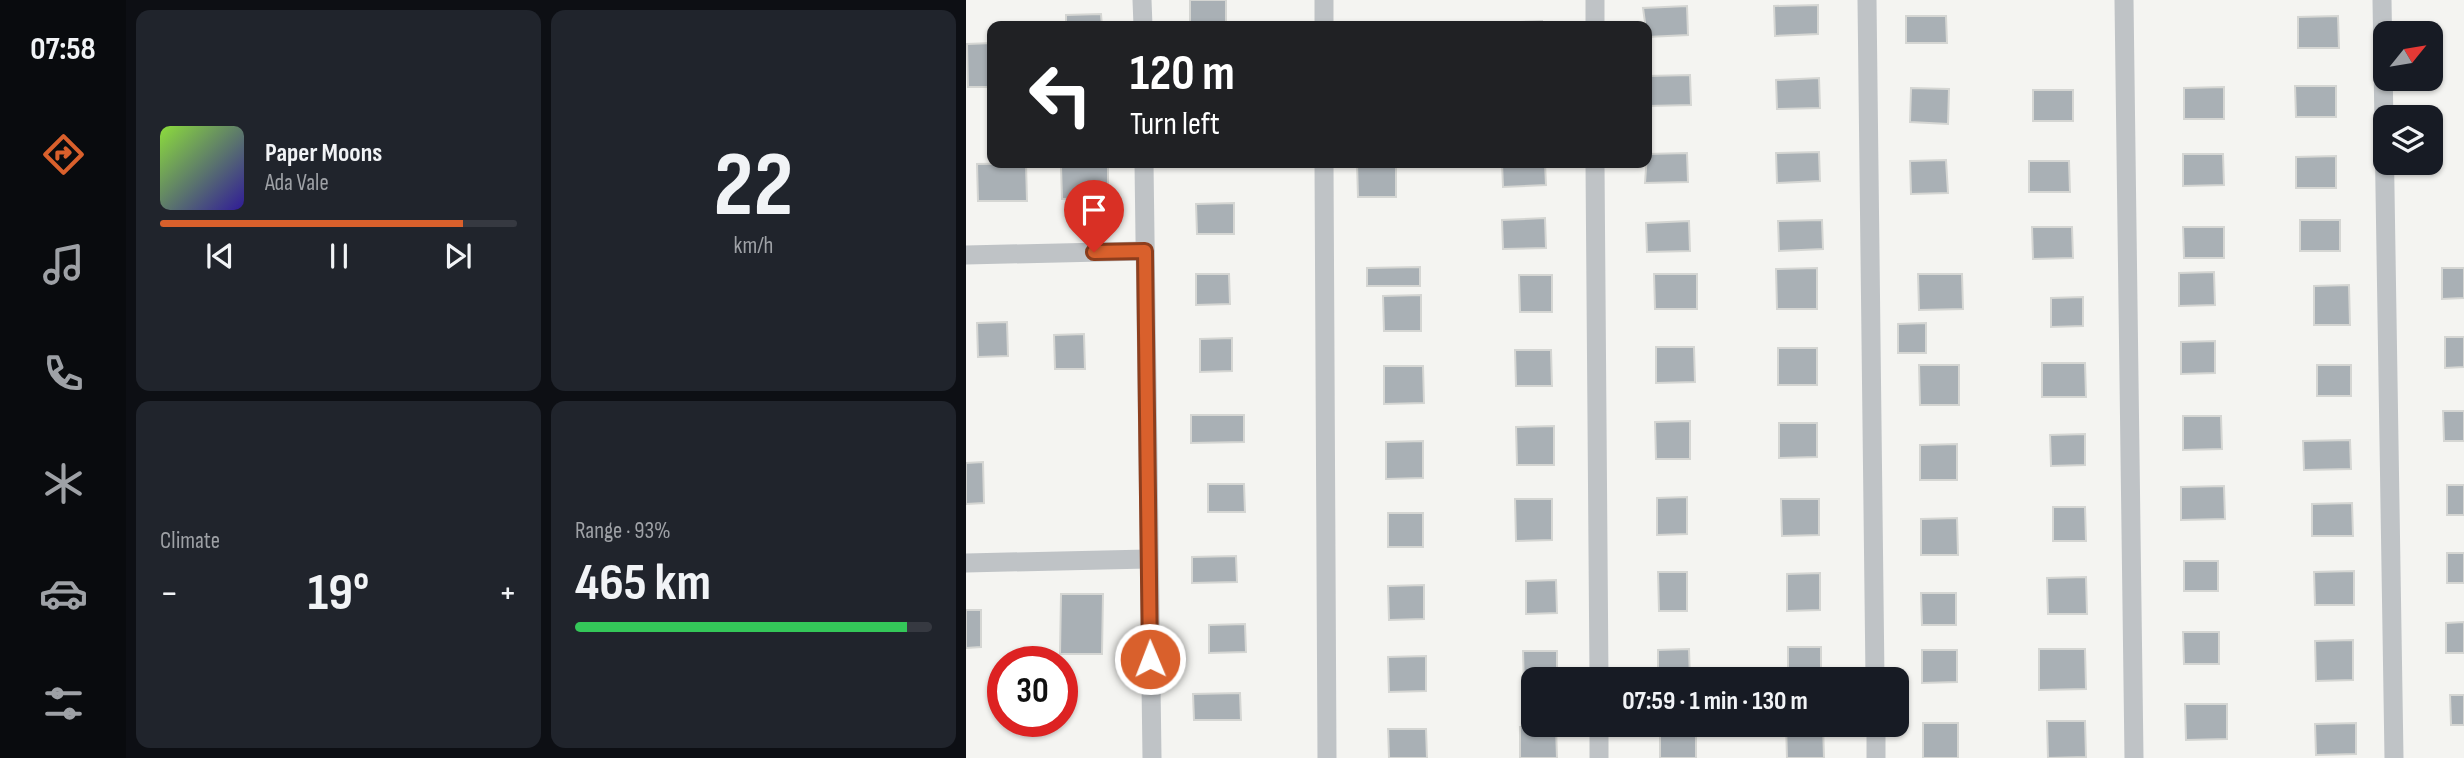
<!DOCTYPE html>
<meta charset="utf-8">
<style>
:root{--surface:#171b24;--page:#20242c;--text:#f1f3f6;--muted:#9ea1a6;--line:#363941;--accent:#d9602c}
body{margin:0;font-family:"Sofia Sans Condensed",sans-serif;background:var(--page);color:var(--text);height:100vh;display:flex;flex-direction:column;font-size:26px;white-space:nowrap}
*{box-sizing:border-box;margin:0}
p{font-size:23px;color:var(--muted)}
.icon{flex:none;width:38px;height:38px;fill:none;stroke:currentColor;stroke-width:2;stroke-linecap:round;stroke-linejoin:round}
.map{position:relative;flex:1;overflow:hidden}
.panel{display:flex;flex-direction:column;gap:10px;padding:10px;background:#0d0f14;width:840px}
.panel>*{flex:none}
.banner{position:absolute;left:21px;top:21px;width:665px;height:147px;border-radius:14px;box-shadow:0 2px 5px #0004;background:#202124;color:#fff;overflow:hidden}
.needle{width:46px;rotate:60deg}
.controls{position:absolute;left:1407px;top:21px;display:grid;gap:14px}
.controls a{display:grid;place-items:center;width:70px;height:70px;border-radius:14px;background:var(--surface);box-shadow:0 2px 5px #0004;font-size:35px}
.speed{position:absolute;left:21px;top:646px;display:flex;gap:14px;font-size:35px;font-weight:700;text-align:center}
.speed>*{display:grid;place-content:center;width:91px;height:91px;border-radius:50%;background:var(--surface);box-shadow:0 2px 5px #0004;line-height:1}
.speed .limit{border:10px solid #d22;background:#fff;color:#111}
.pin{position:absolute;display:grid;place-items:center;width:60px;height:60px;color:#fff;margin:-72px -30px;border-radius:50% 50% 50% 0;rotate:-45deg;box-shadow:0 0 7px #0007}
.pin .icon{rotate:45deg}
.me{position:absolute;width:77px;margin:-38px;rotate:359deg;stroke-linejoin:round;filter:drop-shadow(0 0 5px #0008)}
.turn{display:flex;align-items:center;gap:24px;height:147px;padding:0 28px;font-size:32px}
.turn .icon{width:91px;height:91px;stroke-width:2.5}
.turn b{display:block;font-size:49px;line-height:60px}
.big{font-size:52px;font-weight:700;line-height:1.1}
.panel .card{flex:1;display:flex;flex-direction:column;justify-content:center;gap:10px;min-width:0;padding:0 24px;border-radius:14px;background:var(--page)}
.panel .dial{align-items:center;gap:0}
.dial b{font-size:91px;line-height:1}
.song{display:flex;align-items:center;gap:21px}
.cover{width:84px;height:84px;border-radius:10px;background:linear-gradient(135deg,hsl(90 70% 55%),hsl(250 70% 35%))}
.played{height:7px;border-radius:4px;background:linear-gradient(90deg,var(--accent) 85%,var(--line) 85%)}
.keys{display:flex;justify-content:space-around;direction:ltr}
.heat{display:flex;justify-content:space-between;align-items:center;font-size:38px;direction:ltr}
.charge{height:10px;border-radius:5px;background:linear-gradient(90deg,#34c759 93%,var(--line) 0)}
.panel .tiles{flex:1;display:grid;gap:10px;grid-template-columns:repeat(2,1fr)}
.trip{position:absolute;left:555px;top:667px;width:388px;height:70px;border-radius:14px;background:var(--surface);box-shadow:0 2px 5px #0004;font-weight:700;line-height:70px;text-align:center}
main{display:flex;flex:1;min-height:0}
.tab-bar{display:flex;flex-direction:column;width:126px;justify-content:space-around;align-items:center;background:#090b0e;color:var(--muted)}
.tab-bar .icon{width:49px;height:49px}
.tab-bar .active{color:var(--accent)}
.tab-bar b{font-size:32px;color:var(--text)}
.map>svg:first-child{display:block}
</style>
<main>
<nav class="tab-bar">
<b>07:58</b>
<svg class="icon active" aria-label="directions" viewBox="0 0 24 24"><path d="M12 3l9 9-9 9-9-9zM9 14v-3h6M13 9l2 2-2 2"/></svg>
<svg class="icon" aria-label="music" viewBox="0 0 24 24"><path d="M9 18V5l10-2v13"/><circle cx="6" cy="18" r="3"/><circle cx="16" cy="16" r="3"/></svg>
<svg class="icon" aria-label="phone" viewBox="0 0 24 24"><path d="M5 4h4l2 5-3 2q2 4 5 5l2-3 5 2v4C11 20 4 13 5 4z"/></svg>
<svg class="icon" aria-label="climate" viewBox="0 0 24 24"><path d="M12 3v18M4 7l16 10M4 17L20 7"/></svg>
<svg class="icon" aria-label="car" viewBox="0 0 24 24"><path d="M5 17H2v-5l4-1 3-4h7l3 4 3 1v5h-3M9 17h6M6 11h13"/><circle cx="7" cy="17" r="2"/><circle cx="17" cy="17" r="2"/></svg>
<svg class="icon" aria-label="filters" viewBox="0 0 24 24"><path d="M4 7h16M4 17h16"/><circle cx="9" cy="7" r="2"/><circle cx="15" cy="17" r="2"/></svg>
</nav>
<section class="panel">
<div class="tiles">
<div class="card">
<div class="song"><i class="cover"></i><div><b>Paper Moons</b><p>Ada Vale</p></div></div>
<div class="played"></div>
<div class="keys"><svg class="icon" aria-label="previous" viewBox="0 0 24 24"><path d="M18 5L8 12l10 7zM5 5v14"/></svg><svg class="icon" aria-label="pause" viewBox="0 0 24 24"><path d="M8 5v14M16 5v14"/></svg><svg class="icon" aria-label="next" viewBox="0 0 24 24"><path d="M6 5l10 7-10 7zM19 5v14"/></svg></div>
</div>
<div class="card dial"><b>22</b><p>km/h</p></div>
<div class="card"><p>Climate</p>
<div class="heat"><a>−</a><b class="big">19°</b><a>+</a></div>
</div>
<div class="card"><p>Range · 93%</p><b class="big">465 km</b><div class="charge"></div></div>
</div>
</section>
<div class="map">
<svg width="1498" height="758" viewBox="0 0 1498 758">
<rect width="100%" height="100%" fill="#f4f4f1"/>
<!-- building -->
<g fill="#a9b0b5" stroke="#d5d6d3" stroke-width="2">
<rect x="224" y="0" width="36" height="25"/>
<path d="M852,5V34L809,36L808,6Z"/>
<path d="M721,6L722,35L681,37L677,8Z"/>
<path d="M135,14L136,26H100V15Z"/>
<path d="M940,16H980L981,43H940Z"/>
<path d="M1372,16L1373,48H1332V17Z"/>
<path d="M576,21V26H533V23Z"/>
<path d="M26,43V87H2L1,44Z"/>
<path d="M724,75L725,105L681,106V76Z"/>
<path d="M853,78L854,108L811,109L810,80Z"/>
<path d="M1329,86H1370V117H1330Z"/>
<path d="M1258,87V119H1218V88Z"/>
<path d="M945,88L983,89L982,124L944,122Z"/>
<rect x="1067" y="90" width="40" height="31"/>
<path d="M853,152L854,181L811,183L810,153Z"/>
<path d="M721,153L722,182L679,183L681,154Z"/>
<path d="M1217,154H1257L1258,185L1217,186Z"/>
<path d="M1370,156V188H1330V157Z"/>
<path d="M980,160L982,193L945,194L944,161Z"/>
<path d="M1063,161H1103L1104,192H1063Z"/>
<path d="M60,163L61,201H12L11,164Z"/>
<path d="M391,163H430V197H392Z"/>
<path d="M536,163H579L580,185L537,187Z"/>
<path d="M142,165V198L96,199L95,166Z"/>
<path d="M268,203V234H231L230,204Z"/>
<path d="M579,218L580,248L537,249L536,220Z"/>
<path d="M856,220L857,249L813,251L812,221Z"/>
<rect x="1334" y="220" width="40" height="31"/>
<path d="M723,221L724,251L681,252L680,223Z"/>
<path d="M1066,227H1106L1107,258L1067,259Z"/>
<path d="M1217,227H1258V258H1218Z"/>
<path d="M454,267V286H401V268Z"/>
<path d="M851,268V309H811L810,269Z"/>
<path d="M1476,268H1498V298L1476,299Z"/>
<path d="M1248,272L1249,305L1213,306V273Z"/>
<path d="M230,274H263L264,304L230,305Z"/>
<path d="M688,274H731V309H689Z"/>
<path d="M952,274H996L997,309L953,310Z"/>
<path d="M553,275H586V312H554Z"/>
<path d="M1383,285L1384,325H1348V286Z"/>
<path d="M455,295V331H418L417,296Z"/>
<path d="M1117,297V326L1085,327V298Z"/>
<path d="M41,322L42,356L12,357L11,323Z"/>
<path d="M960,323V353H932V324Z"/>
<path d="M118,334L119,369H89L88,335Z"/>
<path d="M1479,337H1498V367L1479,368Z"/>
<path d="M266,338V371L234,372V339Z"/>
<path d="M1249,341V373L1215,374V342Z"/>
<path d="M690,347H728L729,382L690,383Z"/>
<rect x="812" y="348" width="39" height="37"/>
<path d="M549,350H585L586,386H550Z"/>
<path d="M1076,363H1119L1120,397H1076Z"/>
<path d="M953,365H993V405H954Z"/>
<rect x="1351" y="365" width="34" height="31"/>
<path d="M418,366H457L458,403L418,404Z"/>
<path d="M1477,411H1498V441H1478Z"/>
<path d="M225,415H278V442L225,443Z"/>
<path d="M1217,416H1255L1256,449L1217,450Z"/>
<path d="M724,421V459H690L689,422Z"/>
<path d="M813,423H851V457L813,458Z"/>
<path d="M588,426V465H551L550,427Z"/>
<path d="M1119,434V465L1085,466L1084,435Z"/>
<path d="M1384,440L1385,469L1338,470L1337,441Z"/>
<path d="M457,441V478L420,479V442Z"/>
<path d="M991,444V480H954V445Z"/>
<path d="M17,462L18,503L0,504V463Z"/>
<path d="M242,484H278L279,512H242Z"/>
<rect x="1481" y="485" width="17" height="30"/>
<path d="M1258,486L1259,519L1215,520V487Z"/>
<path d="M721,497V534L691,535V498Z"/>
<path d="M549,499H586V540L550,541Z"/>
<path d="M815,499H853V535L816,536Z"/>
<path d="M1386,503L1387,536H1346V504Z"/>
<path d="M1087,507H1119L1120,541H1087Z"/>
<rect x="422" y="513" width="35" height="34"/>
<path d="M991,518L992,555H955V519Z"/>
<rect x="1481" y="553" width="17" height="30"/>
<path d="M270,556L271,582L226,583V557Z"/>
<rect x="1218" y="561" width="34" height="30"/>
<path d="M1388,571V605H1349L1348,572Z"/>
<path d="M692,572H721V611H693Z"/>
<path d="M854,573V610L821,611V574Z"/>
<path d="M1120,577L1121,614H1082L1081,578Z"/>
<path d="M590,580L591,613L560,614V581Z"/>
<path d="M458,585V619L423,620L422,586Z"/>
<path d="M955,593H990V625H956Z"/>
<path d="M95,594H137L136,654H94Z"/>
<path d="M0,610H15V647L0,648Z"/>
<path d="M1498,622V653H1480V623Z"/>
<path d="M279,624L280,652L243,653V625Z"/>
<path d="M1217,632H1253V664H1218Z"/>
<path d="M1387,640V680L1350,681L1349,641Z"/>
<rect x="822" y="647" width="33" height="32"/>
<path d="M723,649L724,679H692V650Z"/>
<path d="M1073,649H1119L1120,689L1073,690Z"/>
<path d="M956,650H991V682L956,683Z"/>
<path d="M557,651H591V679H567V688H558Z"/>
<path d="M460,656V691L423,692L422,657Z"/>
<path d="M274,693L275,720H228L227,694Z"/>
<path d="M1484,695H1498V725H1485Z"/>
<path d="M1219,704H1261V739L1220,740Z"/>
<path d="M1081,721H1119L1120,757L1082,758Z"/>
<rect x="957" y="723" width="35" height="35"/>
<path d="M1390,723V754L1350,755L1349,724Z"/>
<path d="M820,724H857L858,758H821Z"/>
<rect x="694" y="726" width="36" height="32"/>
<path d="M554,727H590L591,758H554Z"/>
<path d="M422,729H460L461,758H423Z"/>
</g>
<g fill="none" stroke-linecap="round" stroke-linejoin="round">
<!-- minor -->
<g stroke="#bfc3c6" stroke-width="19">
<path d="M176,0L177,26"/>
<path d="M358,0V26"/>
<path d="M629,0V26"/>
<path d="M901,0L909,679"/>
<path d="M1158,0L1168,758"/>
<path d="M1416,0L1428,758"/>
<path d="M178,163L186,758"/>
<path d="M358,163L361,758"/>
<path d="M629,163L633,679"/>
<path d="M0,255L179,251"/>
<path d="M0,563L182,559"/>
<path d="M633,724V758"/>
<path d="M910,724V758"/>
</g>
</g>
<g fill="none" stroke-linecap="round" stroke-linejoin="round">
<!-- route casing -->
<g stroke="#8d3e1d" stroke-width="18">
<path id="route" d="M128,252L179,251L184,659"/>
</g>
<!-- route -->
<use href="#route" stroke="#d9602c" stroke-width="12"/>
</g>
</svg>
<div class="controls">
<a><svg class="needle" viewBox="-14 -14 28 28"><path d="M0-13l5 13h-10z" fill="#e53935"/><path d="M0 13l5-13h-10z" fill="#9ea1a6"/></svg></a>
<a><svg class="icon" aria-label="layers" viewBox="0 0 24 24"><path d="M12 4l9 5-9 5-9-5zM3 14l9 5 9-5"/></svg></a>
</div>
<div class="speed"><div class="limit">30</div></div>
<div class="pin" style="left:128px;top:252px;background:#d93025"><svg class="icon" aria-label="arrive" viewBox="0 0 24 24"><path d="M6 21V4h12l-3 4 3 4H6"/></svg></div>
<svg class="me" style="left:184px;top:659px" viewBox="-20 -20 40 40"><circle r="17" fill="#d9602c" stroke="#fff" stroke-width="3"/><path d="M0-11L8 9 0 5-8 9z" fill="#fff"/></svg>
<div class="trip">07:59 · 1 min · 130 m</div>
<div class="banner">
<div class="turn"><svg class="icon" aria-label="left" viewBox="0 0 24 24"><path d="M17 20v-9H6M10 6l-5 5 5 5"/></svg><div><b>120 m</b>Turn left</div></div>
</div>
</div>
</main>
